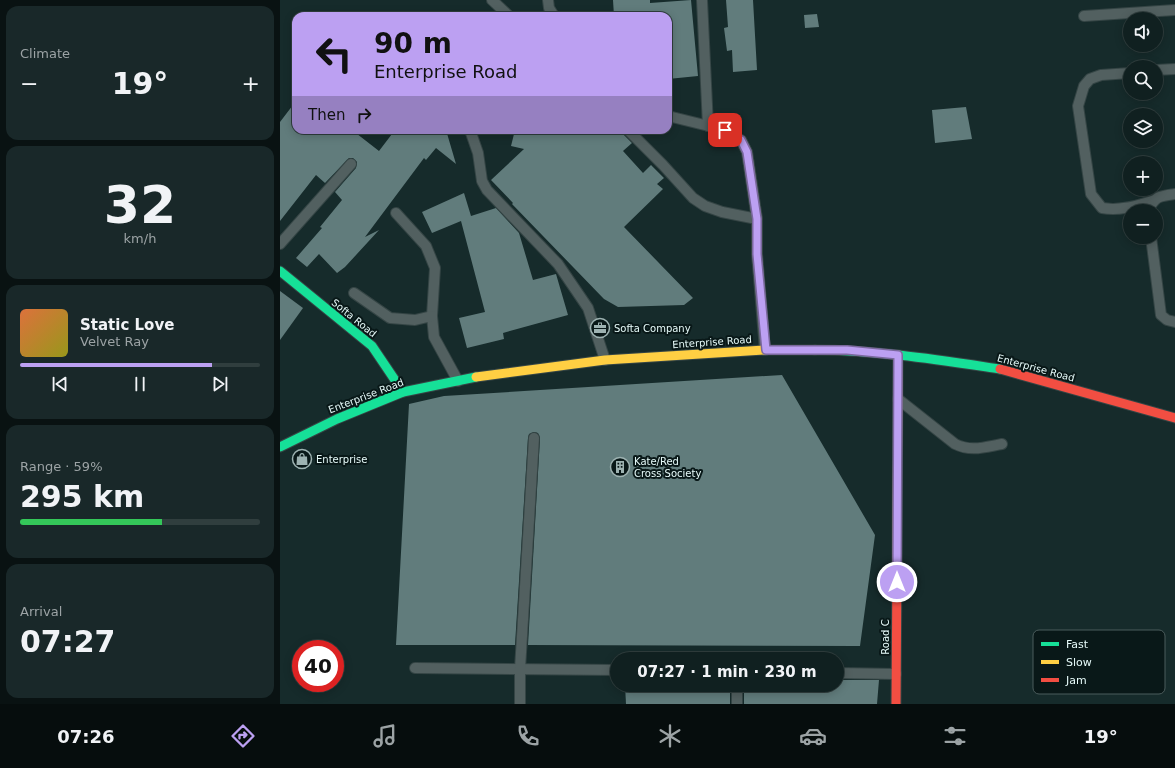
<!DOCTYPE html>
<meta charset="utf-8">
<style>
:root{--surface:#102020;--page:#192829;--text:#f1f3f6;--muted:#9ca3a5;--line:#303e3e;--accent:#bca0f2}
body{margin:0;font-family:"DejaVu Sans",sans-serif;background:var(--page);color:var(--text);height:100vh;display:flex;flex-direction:column;font-size:15px;white-space:nowrap}
*{box-sizing:border-box;margin:0}
p{font-size:13px;color:var(--muted)}
.icon{flex:none;width:22px;height:22px;fill:none;stroke:currentColor;stroke-width:2;stroke-linecap:round;stroke-linejoin:round}
.map{position:relative;flex:1;overflow:hidden}
.drawer{display:flex;flex-direction:column;gap:6px;padding:6px;background:#091212;width:280px}
.drawer>*{flex:none}
.hud{position:absolute;left:12px;top:12px;width:380px;height:122px;border-radius:12px;box-shadow:0 2px 10px #0003,0 0 0 1px var(--line);background:#bca0f2;color:#111;overflow:hidden}
.buttons{position:absolute;left:843px;top:12px;display:grid;gap:8px}
.buttons a{display:grid;place-items:center;width:40px;height:40px;border-radius:50%;background:var(--surface);box-shadow:0 2px 10px #0003,0 0 0 1px var(--line);font-size:20px}
.speed{position:absolute;left:12px;top:640px;display:flex;gap:8px;font-size:20px;font-weight:700;text-align:center}
.speed>*{display:grid;place-content:center;width:52px;height:52px;border-radius:50%;background:var(--surface);box-shadow:0 2px 10px #0003,0 0 0 1px var(--line);line-height:1}
.speed .limit{border:6px solid #d22;background:#fff;color:#111}
.pin{position:absolute;display:grid;place-items:center;width:34px;height:34px;color:#fff;margin:-17px;border-radius:8px;box-shadow:0 2px 6px #0006}
.me{position:absolute;width:44px;margin:-22px;rotate:0deg;stroke-linejoin:round;filter:drop-shadow(0 0 3px #0008)}
.turn{display:flex;align-items:center;gap:14px;height:84px;padding:0 16px;font-size:18px}
.turn .icon{width:52px;height:52px;stroke-width:2.5}
.turn b{display:block;font-size:28px;line-height:34px}
.then{display:flex;align-items:center;height:38px;padding:0 16px;background:#0003;gap:8px;font-size:15px}
.big{font-size:30px;font-weight:800;line-height:1.1}
.drawer .widget{flex:1;display:flex;flex-direction:column;justify-content:center;gap:6px;min-width:0;padding:0 14px;border-radius:12px;background:var(--page)}
.drawer .dial{align-items:center;gap:0}
.dial b{font-size:52px;line-height:1}
.song{display:flex;align-items:center;gap:12px}
.cover{width:48px;height:48px;border-radius:6px;background:linear-gradient(135deg,hsl(20 70% 55%),hsl(60 70% 35%))}
.played{height:4px;border-radius:2px;background:linear-gradient(90deg,var(--accent) 80%,var(--line) 80%)}
.keys{display:flex;justify-content:space-around;direction:ltr}
.heat{display:flex;justify-content:space-between;align-items:center;font-size:22px;direction:ltr}
.charge{height:6px;border-radius:3px;background:linear-gradient(90deg,#34c759 59%,var(--line) 0)}
.trip{position:absolute;left:330px;top:652px;width:234px;height:40px;border-radius:20px;background:var(--surface);box-shadow:0 2px 10px #0003,0 0 0 1px var(--line);font-weight:800;line-height:40px;text-align:center}
.tab-bar{display:flex;height:64px;justify-content:space-around;align-items:center;background:#060d0d;color:var(--muted)}
.tab-bar .icon{width:28px;height:28px}
.tab-bar .current{color:var(--accent)}
.tab-bar b{font-size:18px;color:var(--text)}
main{display:flex;flex:1;min-height:0}
.map>svg:first-child{display:block}
</style>
<main>
<section class="drawer">
<div class="widget"><p>Climate</p>
<div class="heat"><a>−</a><b class="big">19°</b><a>+</a></div>
</div>
<div class="widget dial"><b>32</b><p>km/h</p></div>
<div class="widget">
<div class="song"><i class="cover"></i><div><b>Static Love</b><p>Velvet Ray</p></div></div>
<div class="played"></div>
<div class="keys"><svg class="icon" aria-label="previous" viewBox="0 0 24 24"><path d="M18 5L8 12l10 7zM5 5v14"/></svg><svg class="icon" aria-label="pause" viewBox="0 0 24 24"><path d="M8 5v14M16 5v14"/></svg><svg class="icon" aria-label="next" viewBox="0 0 24 24"><path d="M6 5l10 7-10 7zM19 5v14"/></svg></div>
</div>
<div class="widget"><p>Range · 59%</p><b class="big">295 km</b><div class="charge"></div></div>
<div class="widget"><p>Arrival</p><b class="big">07:27</b></div>
</section>
<div class="map">
<svg width="895" height="704" viewBox="0 0 895 704">
<rect width="100%" height="100%" fill="#162b2b"/>
<!-- building -->
<g fill="#617c7c">
<path d="M333,0H370V3L411,0L418,76L388,79V16H334Z"/>
<path d="M446,0H473L477,70L453,72L452,50L447,51L444,28L448,27Z"/>
<path d="M537,14L539,27L525,28L524,15Z"/>
<path d="M16,101V130H72L99,151L115,130H166L176,164L156,148L146,160L144,158L85,237L99,230L65,267L57,273L39,254L27,267L16,258L42,228L40,227L62,200L55,192L76,168L77,162L73,158H69L45,183L36,175L0,221V122Z"/>
<path d="M686,107L692,139L655,143L652,110Z"/>
<path d="M235,130H339L352,143L343,151L363,173L371,165L384,178L377,184L383,189L344,227L413,298L404,305L338,307L324,299L232,204L233,203L211,180L244,149L231,146Z"/>
<path d="M184,193L191,216L216,208L239,233L253,280L276,274L288,315L223,333L224,339L187,348L179,318L205,312L181,221L152,233L142,212Z"/>
<path d="M0,291L23,308L0,340Z"/>
<path d="M502,375L595,535L580,646L248,645L260,438L258,433L254,432L249,434L248,438L235,645H116L129,404L164,396Z"/>
<path d="M557,680H599L597,704H464V685H557Z"/>
<path d="M345,685H450V704H346Z"/>
</g>
<g fill="none" stroke-linecap="round" stroke-linejoin="round">
<!-- lane casing -->
<g stroke="#354545" stroke-width="12">
<g id="lane">
<path d="M212,0L229,16"/>
<path d="M268,0L269,8L274,16"/>
<path d="M422,0L428,126"/>
<path d="M804,16L895,10"/>
<path d="M876,70L895,69"/>
<path d="M850,73L821,75L810,79L804,86L798,106L811,194L822,208C840,211 855,206 872,201"/>
<path d="M388,116L445,130L461,140L467,152L477,219V254L485,350"/>
<path d="M190,130L198,153L202,181L207,190L278,264L308,308L325,360"/>
<path d="M348,130L383,165L413,198L425,206L442,212L477,219"/>
<path d="M868,211C875,196 879,196 895,194"/>
<path d="M116,213L146,246L155,268L152,316L154,337L178,381"/>
<path d="M871,237L881,315L887,320L895,322"/>
<path d="M0,244L71,164"/>
<path d="M74,293L110,318L135,320L152,316"/>
<path d="M618,399L675,444C691,452 705,447 722,444"/>
<path d="M135,668L337,670"/>
<path d="M557,673L616,674"/>
<path d="M457,685V704"/>
<path d="M240,704V669L254,438"/>
</g>
</g>
<!-- fast casing -->
<g stroke="#354545" stroke-width="11">
<g id="fast">
<path d="M0,271L92,346L123,392"/>
<path d="M535,350C597,350 659,360 720,369"/>
<path d="M0,447L57,419L123,392L196,377"/>
</g>
</g>
<!-- slow casing -->
<g stroke="#354545" stroke-width="11">
<g id="slow">
<path d="M196,377L325,360L485,350H535"/>
<path d="M617,564L618,355"/>
</g>
</g>
<!-- jam casing -->
<g stroke="#354545" stroke-width="11">
<g id="jam">
<path d="M720,369L895,418"/>
<path d="M616,704L617,564"/>
</g>
</g>
<!-- lane -->
<use href="#lane" stroke="#526060" stroke-width="10"/>
<!-- fast -->
<use href="#fast" stroke="#16e098" stroke-width="9"/>
<!-- slow -->
<use href="#slow" stroke="#ffcf43" stroke-width="9"/>
<!-- jam -->
<use href="#jam" stroke="#f24e42" stroke-width="9"/>
</g>
<g fill="none" stroke-linecap="round" stroke-linejoin="round">
<!-- route casing -->
<g stroke="#7a689d" stroke-width="10">
<path id="route" d="M445,130L461,140L467,152L477,219V254L486,350H567L618,355L617,582"/>
</g>
<!-- route -->
<use href="#route" stroke="#bca0f2" stroke-width="7"/>
</g>
<!-- icons -->
<defs>
<g id="office-ring" transform="scale(1)"><circle r="9.5" fill="#091818" stroke="#9db2b1" stroke-width="1.5"/><path d="M-6-3h4V-5.5h4V-3h4V5H-6ZM-1-4.5V-3h2v-1.5ZM-6 0V1H6V0Z" fill="#9db2b1"/></g>
<g id="shop-ring" transform="scale(1)"><circle r="9.5" fill="#091818" stroke="#9db2b1" stroke-width="1.5"/><path d="M-5-2.5h2.3a2.7 3.5 0 0 1 5.4 0H5L5.5 6h-11ZM-1.5-2.5h3a1.5 2.3 0 0 0-3 0Z" fill="#9db2b1"/></g>
<g id="building-ring" transform="scale(1)"><circle r="9.5" fill="#091818" stroke="#9db2b1" stroke-width="1.5"/><path d="M-4-6H4V6H1V3H-1V6H-4ZM-2.5-4.3h1.7v1.8h-1.7ZM.8-4.3h1.7v1.8H.8ZM-2.5-1h1.7V.8h-1.7ZM.8-1h1.7V.8H.8Z" fill="#9db2b1"/></g>
</defs>
<g fill-rule="evenodd">
<use href="#office-ring" x="320" y="328"/>
<use href="#shop-ring" x="22" y="459"/>
<use href="#building-ring" x="340" y="467"/>
</g>
<g text-anchor="middle" dominant-baseline="central" stroke-width="4" stroke-linejoin="round" paint-order="stroke">
<!-- street labels -->
<g font-size="10" fill="#e6faf9" stroke="#091818">
<text transform="translate(74 318) rotate(39)">Softa Road</text>
<text transform="translate(432 342) rotate(-4)">Enterprise Road</text>
<text transform="translate(756 368) rotate(15)">Enterprise Road</text>
<text transform="translate(86 396) rotate(-21)">Enterprise Road</text>
<text transform="translate(605 637) rotate(-90)">Road C</text>
</g>
<!-- poi labels -->
<g font-size="10" fill="#e6faf9" stroke="#091818" text-anchor="start">
<text x="334" y="328">Softa Company</text>
<text x="36" y="459">Enterprise</text>
<text x="354" y="461">Kate/Red<tspan x="354" dy="12">Cross Society</tspan></text>
</g>
</g>
<!-- legend -->
<rect x="753" y="630" width="132" height="64" rx="6" fill="#091818" stroke="#4b5c5c" stroke-width="1"/>
<rect x="761" y="642" width="18" height="4" fill="#16e098"/>
<rect x="761" y="660" width="18" height="4" fill="#ffcf43"/>
<rect x="761" y="678" width="18" height="4" fill="#f24e42"/>
<g font-size="11" fill="#e6faf9">
<text x="786" y="648">Fast</text>
<text x="786" y="666">Slow</text>
<text x="786" y="684">Jam</text>
</g>
</svg>
<div class="buttons">
<a><svg class="icon" aria-label="sound" viewBox="0 0 24 24"><path d="M4 9h4l5-4v14l-5-4H4zM17 9q2 3 0 6"/></svg></a>
<a><svg class="icon" aria-label="search" viewBox="0 0 24 24"><circle cx="10" cy="10" r="6"/><path d="M15 15l6 6"/></svg></a>
<a><svg class="icon" aria-label="layers" viewBox="0 0 24 24"><path d="M12 4l9 5-9 5-9-5zM3 14l9 5 9-5"/></svg></a>
<a>+</a>
<a>−</a>
</div>
<div class="speed"><div class="limit">40</div></div>
<div class="pin" style="left:445px;top:130px;background:#d93025"><svg class="icon" aria-label="arrive" viewBox="0 0 24 24"><path d="M6 21V4h12l-3 4 3 4H6"/></svg></div>
<svg class="me" style="left:617px;top:582px" viewBox="-20 -20 40 40"><circle r="17" fill="#bca0f2" stroke="#fff" stroke-width="3"/><path d="M0-11L8 9 0 5-8 9z" fill="#fff"/></svg>
<div class="trip">07:27 · 1 min · 230 m</div>
<div class="hud">
<div class="turn"><svg class="icon" aria-label="left" viewBox="0 0 24 24"><path d="M17 20v-9H6M10 6l-5 5 5 5"/></svg><div><b>90 m</b>Enterprise Road</div></div>
<div class="then">Then<svg class="icon" aria-label="right" viewBox="0 0 24 24"><path d="M7 20v-9h11M14 6l5 5-5 5"/></svg></div>
</div>
</div>
</main>
<nav class="tab-bar">
<b>07:26</b>
<svg class="icon current" aria-label="directions" viewBox="0 0 24 24"><path d="M12 3l9 9-9 9-9-9zM9 14v-3h6M13 9l2 2-2 2"/></svg>
<svg class="icon" aria-label="music" viewBox="0 0 24 24"><path d="M9 18V5l10-2v13"/><circle cx="6" cy="18" r="3"/><circle cx="16" cy="16" r="3"/></svg>
<svg class="icon" aria-label="phone" viewBox="0 0 24 24"><path d="M5 4h4l2 5-3 2q2 4 5 5l2-3 5 2v4C11 20 4 13 5 4z"/></svg>
<svg class="icon" aria-label="climate" viewBox="0 0 24 24"><path d="M12 3v18M4 7l16 10M4 17L20 7"/></svg>
<svg class="icon" aria-label="car" viewBox="0 0 24 24"><path d="M5 17H2v-5l4-1 3-4h7l3 4 3 1v5h-3M9 17h6M6 11h13"/><circle cx="7" cy="17" r="2"/><circle cx="17" cy="17" r="2"/></svg>
<svg class="icon" aria-label="filters" viewBox="0 0 24 24"><path d="M4 7h16M4 17h16"/><circle cx="9" cy="7" r="2"/><circle cx="15" cy="17" r="2"/></svg>
<b>19°</b>
</nav>
